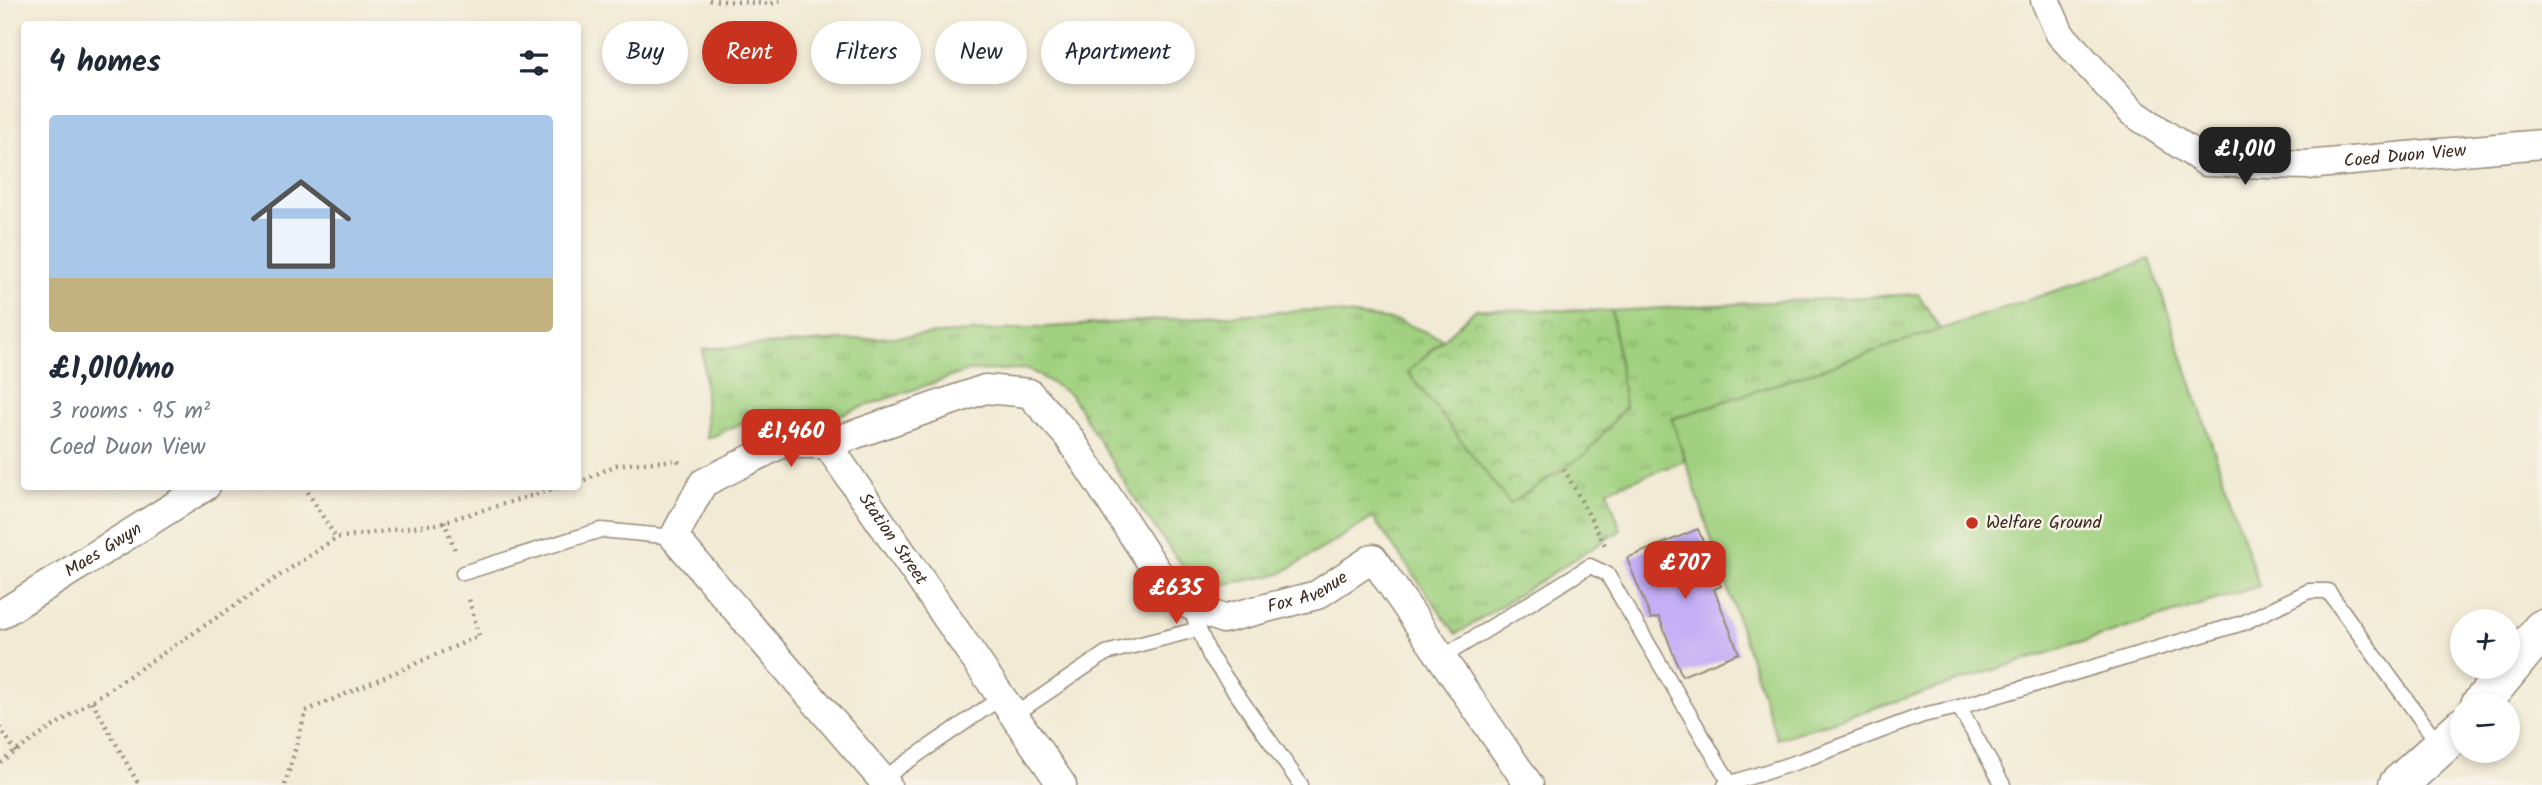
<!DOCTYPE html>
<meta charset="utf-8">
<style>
body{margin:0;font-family:Kalam,sans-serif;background:#f2f2f3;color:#1f2937;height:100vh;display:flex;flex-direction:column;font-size:26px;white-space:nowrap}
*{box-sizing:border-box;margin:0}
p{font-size:23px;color:#747a83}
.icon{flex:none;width:38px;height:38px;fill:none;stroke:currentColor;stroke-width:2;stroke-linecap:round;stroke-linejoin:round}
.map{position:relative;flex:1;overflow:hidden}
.details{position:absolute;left:21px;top:21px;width:560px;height:469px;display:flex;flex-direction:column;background:#fff;border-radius:7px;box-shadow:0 4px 10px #0003}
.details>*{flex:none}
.hud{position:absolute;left:602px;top:21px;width:665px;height:63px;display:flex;gap:14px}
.controls{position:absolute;left:2450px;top:609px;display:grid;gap:14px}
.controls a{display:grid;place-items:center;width:70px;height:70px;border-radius:50%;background:#fff;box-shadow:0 4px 10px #0003;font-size:35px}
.price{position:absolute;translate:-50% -60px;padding:0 16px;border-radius:14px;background:#c8321e;color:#fff;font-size:23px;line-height:46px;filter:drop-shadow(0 2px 4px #0008)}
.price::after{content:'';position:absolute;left:50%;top:42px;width:21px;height:16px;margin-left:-10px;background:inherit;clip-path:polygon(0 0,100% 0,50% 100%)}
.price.current{background:#222;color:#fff}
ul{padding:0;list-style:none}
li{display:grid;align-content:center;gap:14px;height:371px;padding:0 28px}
li span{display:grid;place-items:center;height:217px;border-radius:7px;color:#555}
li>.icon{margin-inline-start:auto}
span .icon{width:126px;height:126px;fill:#fffc;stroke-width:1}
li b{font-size:30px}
h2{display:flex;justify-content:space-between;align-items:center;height:84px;padding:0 28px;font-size:30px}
.chip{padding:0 24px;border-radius:32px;background:#fff;box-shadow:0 4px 10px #0003;font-size:24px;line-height:63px}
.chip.current{background:#c8321e;color:#fff}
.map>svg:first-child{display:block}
.grass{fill:url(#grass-tufts);stroke:#6e7e4f;stroke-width:2}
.park{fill:url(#park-crowns);stroke:#6e7e4f;stroke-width:2}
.pitch{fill:#a1d180;stroke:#6e7e4f;stroke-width:2}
.building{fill:#c4aef6}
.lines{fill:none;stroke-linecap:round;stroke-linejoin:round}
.lane-casing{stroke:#968a79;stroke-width:17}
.street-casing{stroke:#968a79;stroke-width:31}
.secondary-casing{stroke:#968a79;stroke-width:41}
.path{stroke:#968a79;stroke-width:4.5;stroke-dasharray:2 5;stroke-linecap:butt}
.lane{stroke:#fff;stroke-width:14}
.street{stroke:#fff;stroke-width:28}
.secondary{stroke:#fff;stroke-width:38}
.poi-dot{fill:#c8321e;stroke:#f7f3e8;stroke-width:2.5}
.labels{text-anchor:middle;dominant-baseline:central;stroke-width:5;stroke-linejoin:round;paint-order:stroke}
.street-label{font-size:18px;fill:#3b2a1e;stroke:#f7f3e8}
.poi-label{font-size:18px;fill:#3b2a1e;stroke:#f7f3e8;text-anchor:start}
</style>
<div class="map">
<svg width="2542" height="785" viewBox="0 0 2542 785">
<defs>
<pattern id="grass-tufts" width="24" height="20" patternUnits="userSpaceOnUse" patternTransform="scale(1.75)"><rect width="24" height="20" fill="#a1d180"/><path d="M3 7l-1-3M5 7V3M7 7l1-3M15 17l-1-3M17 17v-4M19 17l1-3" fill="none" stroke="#84aa68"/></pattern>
<pattern id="park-crowns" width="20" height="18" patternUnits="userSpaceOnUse" patternTransform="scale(1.75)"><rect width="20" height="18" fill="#a1d180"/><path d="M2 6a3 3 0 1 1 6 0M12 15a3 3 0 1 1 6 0" fill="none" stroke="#84aa68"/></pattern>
</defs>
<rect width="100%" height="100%" fill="#f7f3e8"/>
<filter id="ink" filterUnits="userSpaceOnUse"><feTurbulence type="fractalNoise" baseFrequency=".0143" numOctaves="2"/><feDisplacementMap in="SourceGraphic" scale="14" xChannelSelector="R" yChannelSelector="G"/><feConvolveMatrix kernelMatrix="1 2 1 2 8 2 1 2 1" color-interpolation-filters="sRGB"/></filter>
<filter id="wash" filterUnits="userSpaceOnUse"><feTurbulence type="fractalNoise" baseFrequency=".00686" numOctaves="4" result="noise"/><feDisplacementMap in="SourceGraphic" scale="28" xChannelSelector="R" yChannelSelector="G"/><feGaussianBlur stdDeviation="1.57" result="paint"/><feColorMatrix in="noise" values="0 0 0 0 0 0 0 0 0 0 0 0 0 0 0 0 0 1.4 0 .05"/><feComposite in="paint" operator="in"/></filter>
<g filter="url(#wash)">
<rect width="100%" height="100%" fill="#f1ead4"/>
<!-- grass -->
<path class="grass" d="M 1918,294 L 1940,329 L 1672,419 L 1685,461 L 1607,490 L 1621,530 L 1456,634 L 1373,518 L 1280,574 L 1220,585 L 1193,580 L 1143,512 L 1071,395 L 1028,369 L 968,371 L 836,416 L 771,410 L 707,439 L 703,349 L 1315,310 L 1399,321 L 1443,339 L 1408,372 L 1625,407 L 1612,311 Z"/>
<!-- park -->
<path class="park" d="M 1476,309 L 1612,311 L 1625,407 L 1587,453 L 1510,504 L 1408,372 Z"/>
<!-- pitch -->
<path class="pitch" d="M 2150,259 L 2259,586 L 1777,739 L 1672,419 Z"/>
<g id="blocks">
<!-- building -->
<path class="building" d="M 1698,529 L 1721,586 L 1714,589 L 1739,653 L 1682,676 L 1659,617 L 1651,619 L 1627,558 Z"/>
</g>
</g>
<g filter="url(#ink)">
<use href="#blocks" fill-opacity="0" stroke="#968a79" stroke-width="2"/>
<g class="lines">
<!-- lane casing -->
<g class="lane-casing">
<path id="lane" d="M 463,573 L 601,530 L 674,537
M 1189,606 L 1210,656 L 1301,785
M 1441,658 L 1590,566 L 1607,574 L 1731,785
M 1959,707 L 2243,623 L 2309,591 L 2328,591 L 2440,746
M 1014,715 L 1106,653 L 1199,629
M 882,779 L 1002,697
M 1725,785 L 1803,760 L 1923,715 L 1959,707 L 2003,785"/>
</g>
<!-- street casing -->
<g class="street-casing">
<g id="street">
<path id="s1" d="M 2045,0 L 2060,34 L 2132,112 L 2206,162 L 2306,165 L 2542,144"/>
<path id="s2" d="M 827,444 L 985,389 L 1029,393 L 1068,436 L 1162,579 L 1189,605 L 1223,619 L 1317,595 L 1373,558 L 1529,785"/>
<path id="s3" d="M 0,615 L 206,486"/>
<path id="s4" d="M 887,785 L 674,537 L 703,483 L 781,444 L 827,444 L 1062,785"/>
</g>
</g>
<!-- secondary casing -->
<g class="secondary-casing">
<path id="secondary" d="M 2480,705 L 2542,629
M 2398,785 L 2462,727"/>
</g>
<!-- path -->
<path class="path" d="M 709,0 L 771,4 L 780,0
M 1564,469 L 1605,545
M 578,483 L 616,465 L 678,460 L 679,463
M 304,486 L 336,538 L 436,524 L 564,486
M 444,521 L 455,550
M 92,701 L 139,785
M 0,727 L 16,752
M 0,762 L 336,538
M 285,785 L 306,711 L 479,636 L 468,595"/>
<!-- lane -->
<use href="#lane" class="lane"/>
<!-- street -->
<use href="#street" class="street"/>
<!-- secondary -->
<use href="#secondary" class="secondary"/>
</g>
</g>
<!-- markers -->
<circle class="poi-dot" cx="1972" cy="523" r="7"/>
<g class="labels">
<!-- street labels -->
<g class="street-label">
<text stroke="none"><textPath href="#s1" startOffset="432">Coed Duon View</textPath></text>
<text stroke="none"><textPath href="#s4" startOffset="637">Station Street</textPath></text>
<text stroke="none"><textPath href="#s3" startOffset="122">Maes Gwyn</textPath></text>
<text stroke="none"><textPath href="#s2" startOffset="604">Fox Avenue</textPath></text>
</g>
<!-- poi labels -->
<g class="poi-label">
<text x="1986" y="523">Welfare Ground</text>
</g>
</g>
</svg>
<div class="controls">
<a>+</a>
<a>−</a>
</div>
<b class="price current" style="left:2245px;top:187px">£1,010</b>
<b class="price" style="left:791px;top:469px">£1,460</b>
<b class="price" style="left:1685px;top:601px">£707</b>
<b class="price" style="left:1176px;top:626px">£635</b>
<div class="hud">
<a class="chip">Buy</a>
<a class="chip current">Rent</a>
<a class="chip">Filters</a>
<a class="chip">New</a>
<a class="chip">Apartment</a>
</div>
<section class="details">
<h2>4 homes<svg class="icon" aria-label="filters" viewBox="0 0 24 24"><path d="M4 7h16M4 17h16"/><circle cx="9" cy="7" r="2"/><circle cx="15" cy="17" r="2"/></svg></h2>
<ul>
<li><span style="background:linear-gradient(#a9c7e8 75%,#c2b280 0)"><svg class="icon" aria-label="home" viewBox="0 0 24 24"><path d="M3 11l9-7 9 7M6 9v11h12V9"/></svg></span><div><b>£1,010/mo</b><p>3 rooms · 95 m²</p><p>Coed Duon View</p></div></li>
</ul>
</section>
</div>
